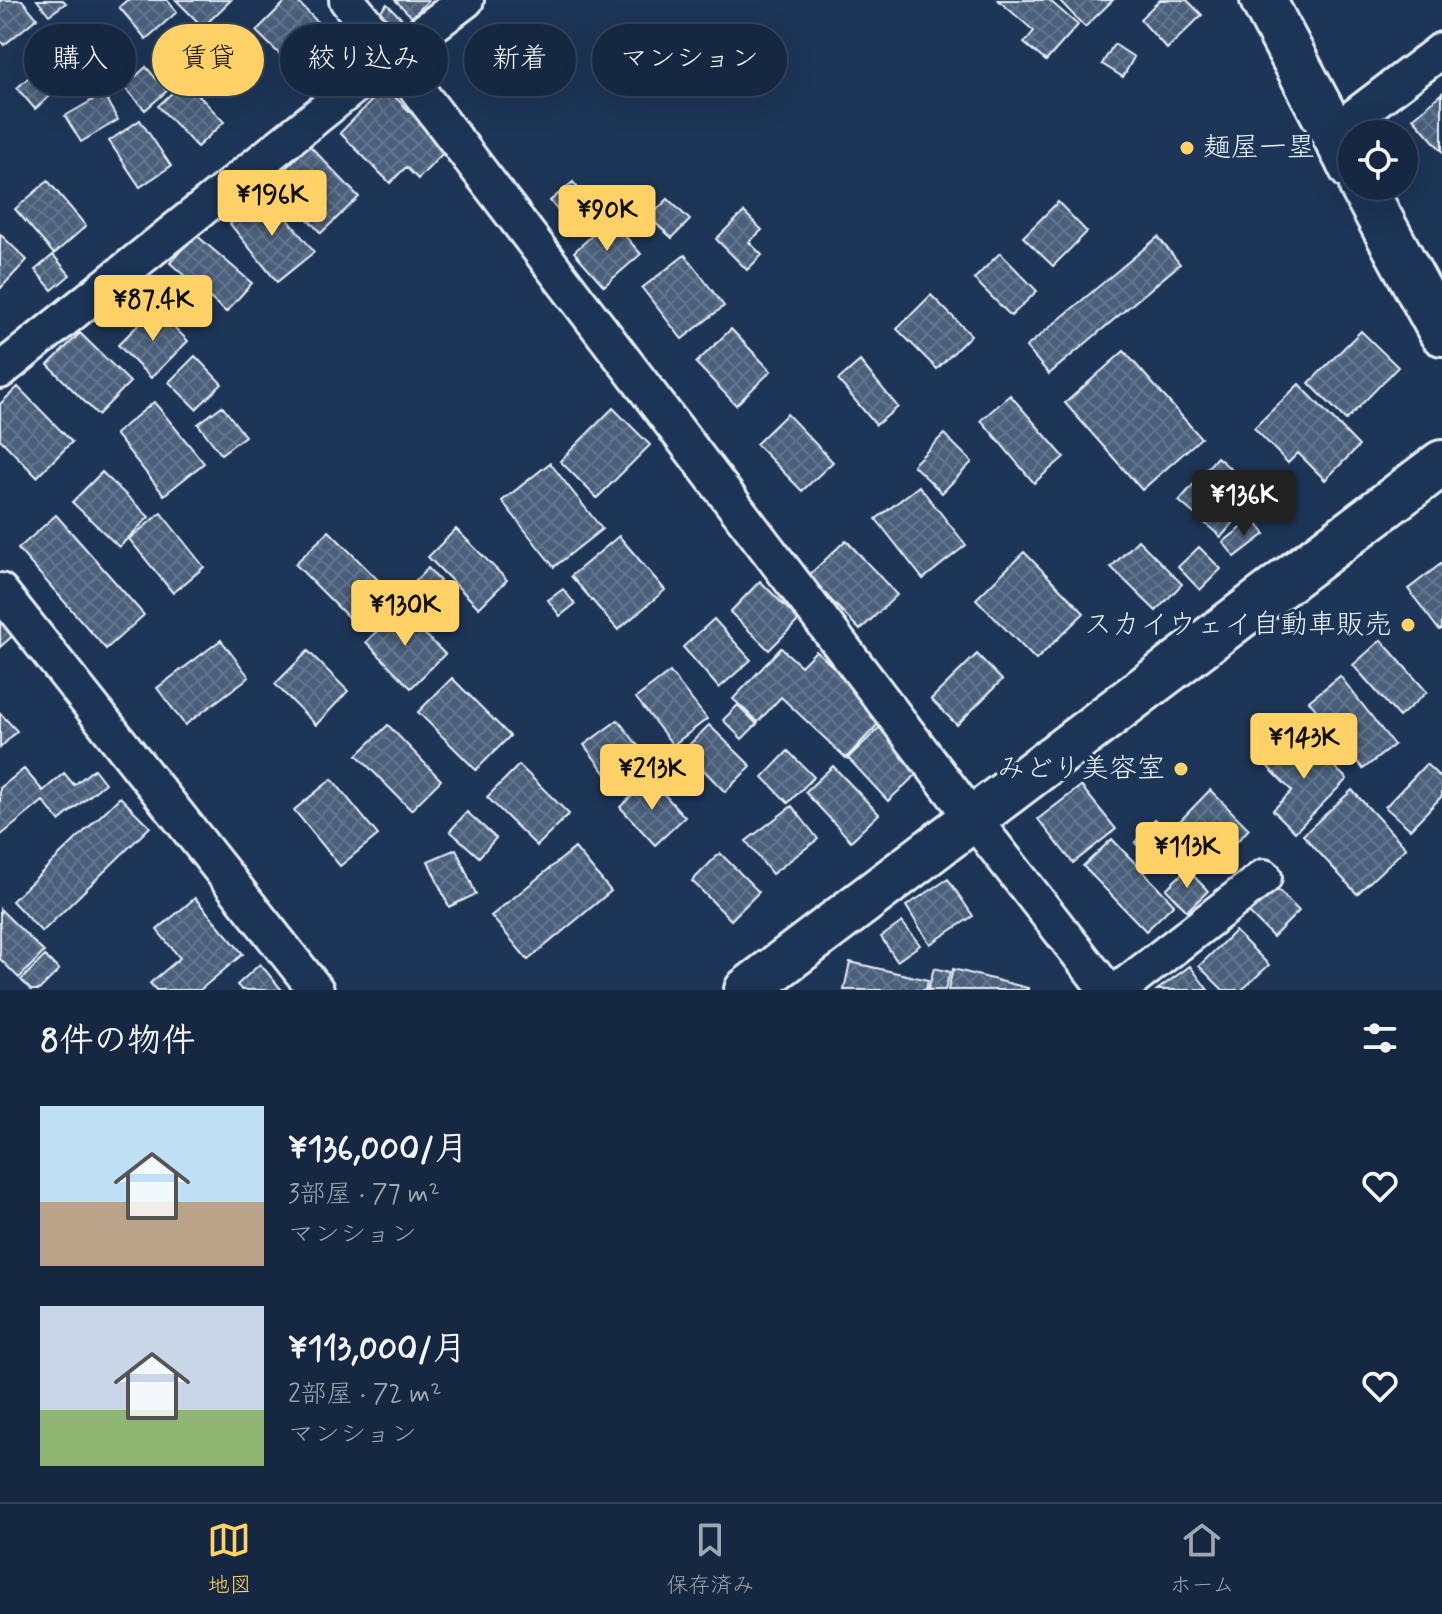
<!DOCTYPE html>
<html lang="ja">
<meta charset="utf-8">
<style>
body{margin:0;font-family:Mynerve,"Klee One",sans-serif;background:#23344c;color:#f1f3f6;height:100vh;display:flex;flex-direction:column;font-size:30px;white-space:nowrap}
*{box-sizing:border-box;margin:0}
p{font-size:26px;color:#9ea6b1}
.icon{flex:none;width:44px;height:44px;fill:none;stroke:currentColor;stroke-width:2;stroke-linecap:round;stroke-linejoin:round}
.map{position:relative;height:990px;overflow:hidden}
.details{display:flex;flex-direction:column;background:#162841;flex:1}
.details>*{flex:none}
.hud{position:absolute;left:24px;top:24px;width:800px;height:72px;display:flex;gap:16px}
.tools{position:absolute;left:1338px;top:120px;display:grid;gap:16px}
.tools a{display:grid;place-items:center;width:80px;height:80px;border-radius:50%;background:#162841;box-shadow:0 8px 32px #0002,0 0 0 2px #35445a;font-size:40px}
.price{position:absolute;translate:-50% -68px;padding:0 18px;border-radius:8px;background:#ffd166;color:#111;font-size:26px;line-height:52px;filter:drop-shadow(0 2px 4px #0008)}
.price::after{content:'';position:absolute;left:50%;top:48px;width:24px;height:18px;margin-left:-12px;background:inherit;clip-path:polygon(0 0,100% 0,50% 100%)}
.price.selected{background:#222;color:#fff}
ul{padding:0;list-style:none}
li{display:flex;align-items:center;gap:24px;height:200px;padding:0 40px}
li span{display:grid;place-items:center;flex:none;width:224px;height:160px;border-radius:0px;color:#555}
li>.icon{margin-inline-start:auto}
span .icon{width:96px;height:96px;fill:#fffc;stroke-width:1}
li b{font-size:34px}
h2{display:flex;justify-content:space-between;align-items:center;height:96px;padding:0 40px;font-size:34px}
.tag{padding:0 28px;border-radius:36px;background:#162841;box-shadow:0 8px 32px #0002,0 0 0 2px #35445a;font-size:28px;line-height:72px}
.tag.selected{background:#ffd166;color:#111}
.dock{display:flex;justify-content:space-around;align-items:center;height:112px;border-top:2px solid #35445a;background:#162841;font-size:22px;color:#9ea6b1}
.dock a{display:grid;justify-items:center;gap:4px}
.dock .selected{color:#ffd166}
.map>svg:first-child{display:block}
.building{fill:url(#building-cross-hatch);stroke:#e8f1f8;stroke-width:2}
.lines{fill:none;stroke-linecap:round;stroke-linejoin:round}
.minor-casing{stroke:#e8f1f8;stroke-width:40}
.tertiary-casing{stroke:#e8f1f8;stroke-width:50}
.minor{stroke:#1d3557;stroke-width:34}
.tertiary{stroke:#1d3557;stroke-width:44}
.poi-dot{fill:#ffd166;stroke:#1d3557;stroke-width:3}
.labels{text-anchor:middle;dominant-baseline:central;stroke-width:6;stroke-linejoin:round;paint-order:stroke}
.poi-label{font-size:28px;fill:#e8f1f8;stroke:#1d3557;text-anchor:end}
</style>
<div class="map">
<svg width="1442" height="990" viewBox="0 0 1442 990">
<defs>
<pattern id="building-cross-hatch" width="8" height="8" patternUnits="userSpaceOnUse" patternTransform="scale(2)"><rect width="8" height="8" fill="#495e7a"/><path d="M0 0l8 8M0 8l8-8" fill="none" stroke="#63768e"/></pattern>
</defs>
<rect width="100%" height="100%" fill="#1d3557"/>
<filter id="ink" filterUnits="userSpaceOnUse"><feTurbulence type="fractalNoise" baseFrequency=".0125" numOctaves="2"/><feDisplacementMap in="SourceGraphic" scale="16" xChannelSelector="R" yChannelSelector="G"/><feConvolveMatrix kernelMatrix="1 2 1 2 8 2 1 2 1" color-interpolation-filters="sRGB"/></filter>
<g filter="url(#ink)">
<!-- building -->
<path class="building" d="M 0,0 L 22,0 L 37,18 L 4,45 L 0,40 Z
M 37,0 L 63,0 L 66,3 L 49,15 Z
M 127,0 L 167,0 L 177,12 L 146,39 L 119,7 Z
M 176,0 L 231,0 L 203,27 Z
M 287,0 L 296,0 L 348,53 L 313,87 L 256,31 Z
M 395,0 L 429,0 L 412,17 Z
M 998,0 L 1049,0 L 1078,25 L 1046,61 L 1024,43 L 1034,31 Z
M 1059,0 L 1113,0 L 1085,27 Z
M 1160,0 L 1187,0 L 1202,15 L 1167,49 L 1140,19 Z
M 387,4 L 405,22 L 390,37 L 372,20 Z
M 1114,44 L 1134,57 L 1123,77 L 1102,64 Z
M 71,48 L 83,66 L 61,79 L 50,61 Z
M 146,67 L 167,91 L 145,110 L 124,87 Z
M 38,69 L 57,90 L 35,109 L 17,88 Z
M 185,81 L 224,122 L 197,147 L 158,106 Z
M 385,87 L 447,149 L 418,179 L 406,167 L 390,183 L 340,133 Z
M 1442,93 L 1442,151 L 1413,118 Z
M 103,94 L 118,120 L 81,142 L 65,116 Z
M 140,120 L 171,166 L 140,187 L 109,141 Z
M 309,145 L 359,197 L 321,233 L 272,182 Z
M 48,181 L 86,226 L 54,254 L 15,209 Z
M 573,182 L 599,214 L 576,233 L 550,201 Z
M 268,194 L 314,252 L 277,282 L 230,224 Z
M 668,199 L 690,220 L 672,238 L 649,217 Z
M 1058,202 L 1087,232 L 1053,266 L 1023,237 Z
M 744,212 L 762,230 L 749,242 L 762,255 L 747,270 L 716,239 Z
M 610,219 L 641,254 L 604,286 L 574,252 Z
M 0,234 L 27,260 L 0,289 Z
M 195,234 L 252,283 L 226,312 L 170,263 Z
M 1158,237 L 1180,264 L 1049,374 L 1026,347 Z
M 1000,253 L 1037,291 L 1011,316 L 974,279 Z
M 53,255 L 70,275 L 52,290 L 35,270 Z
M 685,255 L 724,306 L 682,339 L 642,288 Z
M 931,295 L 971,335 L 937,369 L 897,329 Z
M 155,308 L 188,341 L 151,378 L 118,345 Z
M 731,329 L 771,371 L 736,405 L 696,363 Z
M 1361,331 L 1398,367 L 1346,420 L 1309,383 Z
M 80,333 L 130,382 L 98,415 L 48,365 Z
M 1124,351 L 1201,438 L 1142,490 L 1065,403 Z
M 195,356 L 222,384 L 196,409 L 169,382 Z
M 860,361 L 898,407 L 876,425 L 838,380 Z
M 1299,384 L 1359,446 L 1325,480 L 1298,453 L 1288,463 L 1254,428 Z
M 18,387 L 72,442 L 37,477 L 0,439 L 0,404 Z
M 1010,395 L 1064,457 L 1034,483 L 981,420 Z
M 154,402 L 204,463 L 164,495 L 115,434 Z
M 222,406 L 245,436 L 221,454 L 198,424 Z
M 613,408 L 650,445 L 597,498 L 560,461 Z
M 787,414 L 833,462 L 802,491 L 756,444 Z
M 944,434 L 972,462 L 942,493 L 913,465 Z
M 1217,457 L 1259,493 L 1221,537 L 1179,501 Z
M 550,463 L 602,529 L 554,567 L 502,501 Z
M 102,472 L 149,517 L 119,547 L 72,502 Z
M 919,486 L 966,545 L 923,579 L 876,519 Z
M 161,513 L 204,567 L 173,593 L 129,539 Z
M 56,515 L 144,615 L 106,649 L 18,549 Z
M 1253,519 L 1265,534 L 1235,557 L 1223,542 Z
M 456,529 L 507,580 L 479,608 L 428,557 Z
M 329,531 L 382,584 L 348,617 L 295,564 Z
M 619,536 L 665,590 L 618,630 L 571,576 Z
M 846,540 L 897,595 L 860,630 L 808,576 Z
M 1138,540 L 1182,584 L 1156,611 L 1111,567 Z
M 1199,547 L 1221,569 L 1200,590 L 1178,567 Z
M 1024,552 L 1084,613 L 1036,660 L 976,599 Z
M 1442,563 L 1442,629 L 1439,630 L 1408,589 Z
M 428,568 L 440,581 L 426,595 L 414,582 Z
M 760,581 L 799,620 L 769,650 L 730,612 Z
M 563,589 L 575,604 L 560,616 L 548,600 Z
M 399,609 L 445,654 L 411,688 L 366,642 Z
M 0,612 L 17,632 L 0,647 Z
M 714,619 L 751,660 L 719,688 L 683,647 Z
M 221,640 L 249,677 L 185,725 L 157,688 Z
M 1381,640 L 1427,692 L 1399,717 L 1353,665 Z
M 781,648 L 801,666 L 816,651 L 886,716 L 846,758 L 781,697 L 758,722 L 733,699 Z
M 308,651 L 348,691 L 316,725 L 275,684 Z
M 977,654 L 1002,680 L 957,725 L 931,699 Z
M 670,672 L 707,719 L 673,745 L 636,698 Z
M 1340,676 L 1394,745 L 1363,769 L 1309,701 Z
M 452,678 L 510,736 L 476,770 L 418,712 Z
M 738,705 L 757,724 L 742,739 L 723,720 Z
M 0,713 L 17,731 L 0,748 Z
M 618,720 L 654,766 L 620,792 L 584,745 Z
M 388,725 L 441,780 L 411,810 L 357,755 Z
M 709,725 L 751,766 L 725,792 L 684,750 Z
M 880,727 L 921,770 L 888,801 L 848,758 Z
M 1299,733 L 1347,779 L 1295,832 L 1273,810 L 1292,791 L 1267,766 Z
M 788,751 L 814,777 L 788,803 L 763,777 Z
M 1426,764 L 1442,779 L 1442,796 L 1410,829 L 1385,807 Z
M 519,765 L 569,814 L 537,846 L 487,797 Z
M 833,766 L 879,814 L 851,841 L 805,792 Z
M 24,769 L 43,791 L 64,773 L 74,785 L 94,769 L 105,783 L 59,821 L 43,801 L 0,836 L 0,788 Z
M 332,779 L 378,835 L 340,866 L 294,810 Z
M 650,779 L 685,817 L 655,845 L 620,807 Z
M 1081,786 L 1116,829 L 1073,863 L 1038,819 Z
M 1210,790 L 1249,829 L 1216,863 L 1177,824 Z
M 1352,790 L 1406,848 L 1357,894 L 1303,835 Z
M 120,797 L 150,827 L 42,932 L 12,901 Z
M 792,806 L 818,839 L 772,874 L 746,841 Z
M 467,812 L 496,838 L 479,857 L 450,831 Z
M 1155,819 L 1165,828 L 1145,852 L 1135,843 Z
M 1112,839 L 1174,904 L 1146,931 L 1083,866 Z
M 575,848 L 611,891 L 528,960 L 491,916 Z
M 456,849 L 476,894 L 449,907 L 428,861 Z
M 720,853 L 759,892 L 731,920 L 692,881 Z
M 1187,869 L 1208,891 L 1187,911 L 1166,889 Z
M 948,879 L 973,916 L 930,944 L 906,906 Z
M 1269,881 L 1299,911 L 1273,937 L 1243,907 Z
M 195,898 L 243,954 L 200,990 L 156,990 L 150,983 L 180,958 L 157,930 Z
M 0,909 L 44,952 L 19,978 L 0,959 Z
M 902,922 L 920,945 L 897,961 L 881,937 Z
M 1235,931 L 1269,965 L 1242,990 L 1223,990 L 1199,966 Z
M 45,956 L 59,970 L 39,990 L 31,990 L 21,980 Z
M 850,962 L 928,980 L 926,990 L 844,990 Z
M 260,964 L 282,990 L 242,990 L 237,985 Z
M 1190,966 L 1208,990 L 1157,990 Z
M 934,968 L 950,972 L 945,990 L 928,990 Z
M 953,969 L 1028,988 L 1028,990 L 948,990 Z"/>
<g class="lines">
<!-- minor casing -->
<g class="minor-casing">
<path id="minor" d="M 347,0 L 392,56 L 973,819 L 1107,990
M 1333,133 L 1442,50
M 0,371 L 392,56 L 466,0
M 0,591 L 316,990
M 1119,990 L 1264,877"/>
</g>
<!-- tertiary casing -->
<g class="tertiary-casing">
<path id="tertiary" d="M 1263,0 L 1352,168
M 1362,186 L 1442,333
M 747,990 L 1442,463"/>
</g>
<!-- minor -->
<use href="#minor" class="minor"/>
<!-- tertiary -->
<use href="#tertiary" class="tertiary"/>
</g>
</g>
<!-- markers -->
<g class="poi-dot">
<circle cx="1187" cy="148" r="8"/>
<circle cx="1408" cy="625" r="8"/>
<circle cx="1181" cy="769" r="8"/>
</g>
<g class="labels">
<!-- poi labels -->
<g class="poi-label">
<text x="1203" y="148" text-anchor="start">麺屋一塁</text>
<text x="1392" y="625">スカイウェイ自動車販売</text>
<text x="1165" y="769">みどり美容室</text>
</g>
</g>
</svg>
<div class="tools">
<a><svg class="icon" aria-label="locate" viewBox="0 0 24 24"><circle cx="12" cy="12" r="6"/><path d="M12 2v4M12 18v4M2 12h4M18 12h4"/></svg></a>
</div>
<b class="price" style="left:272px;top:238px">¥196K</b>
<b class="price" style="left:607px;top:253px">¥90K</b>
<b class="price" style="left:153px;top:343px">¥87.4K</b>
<b class="price selected" style="left:1244px;top:538px">¥136K</b>
<b class="price" style="left:405px;top:648px">¥130K</b>
<b class="price" style="left:1304px;top:781px">¥143K</b>
<b class="price" style="left:652px;top:812px">¥213K</b>
<b class="price" style="left:1187px;top:890px">¥113K</b>
<div class="hud">
<a class="tag">購入</a>
<a class="tag selected">賃貸</a>
<a class="tag">絞り込み</a>
<a class="tag">新着</a>
<a class="tag">マンション</a>
</div>
</div>
<section class="details">
<h2>8件の物件<svg class="icon" aria-label="filters" viewBox="0 0 24 24"><path d="M4 7h16M4 17h16"/><circle cx="9" cy="7" r="2"/><circle cx="15" cy="17" r="2"/></svg></h2>
<ul>
<li><span style="background:linear-gradient(#bfe0f5 60%,#b9a48a 0)"><svg class="icon" aria-label="home" viewBox="0 0 24 24"><path d="M3 11l9-7 9 7M6 9v11h12V9"/></svg></span><div><b>¥136,000/月</b><p>3部屋 · 77 m²</p><p>マンション</p></div><svg class="icon" aria-label="heart" viewBox="0 0 24 24"><path d="M12 20l-8-8c-3-5 5-10 8-4 3-6 11-1 8 4z"/></svg></li>
<li><span style="background:linear-gradient(#c9d6e8 65%,#8fb573 0)"><svg class="icon" aria-label="home" viewBox="0 0 24 24"><path d="M3 11l9-7 9 7M6 9v11h12V9"/></svg></span><div><b>¥113,000/月</b><p>2部屋 · 72 m²</p><p>マンション</p></div><svg class="icon" aria-label="heart" viewBox="0 0 24 24"><path d="M12 20l-8-8c-3-5 5-10 8-4 3-6 11-1 8 4z"/></svg></li>
</ul>
</section>
<nav class="dock">
<a class="selected"><svg class="icon" aria-label="map" viewBox="0 0 24 24"><path d="M3 6l6-2 6 2 6-2v14l-6 2-6-2-6 2zM9 4v14M15 6v14"/></svg>地図</a>
<a><svg class="icon" aria-label="saved" viewBox="0 0 24 24"><path d="M7 4h10v16l-5-4-5 4z"/></svg>保存済み</a>
<a><svg class="icon" aria-label="home" viewBox="0 0 24 24"><path d="M3 11l9-7 9 7M6 9v11h12V9"/></svg>ホーム</a>
</nav>
